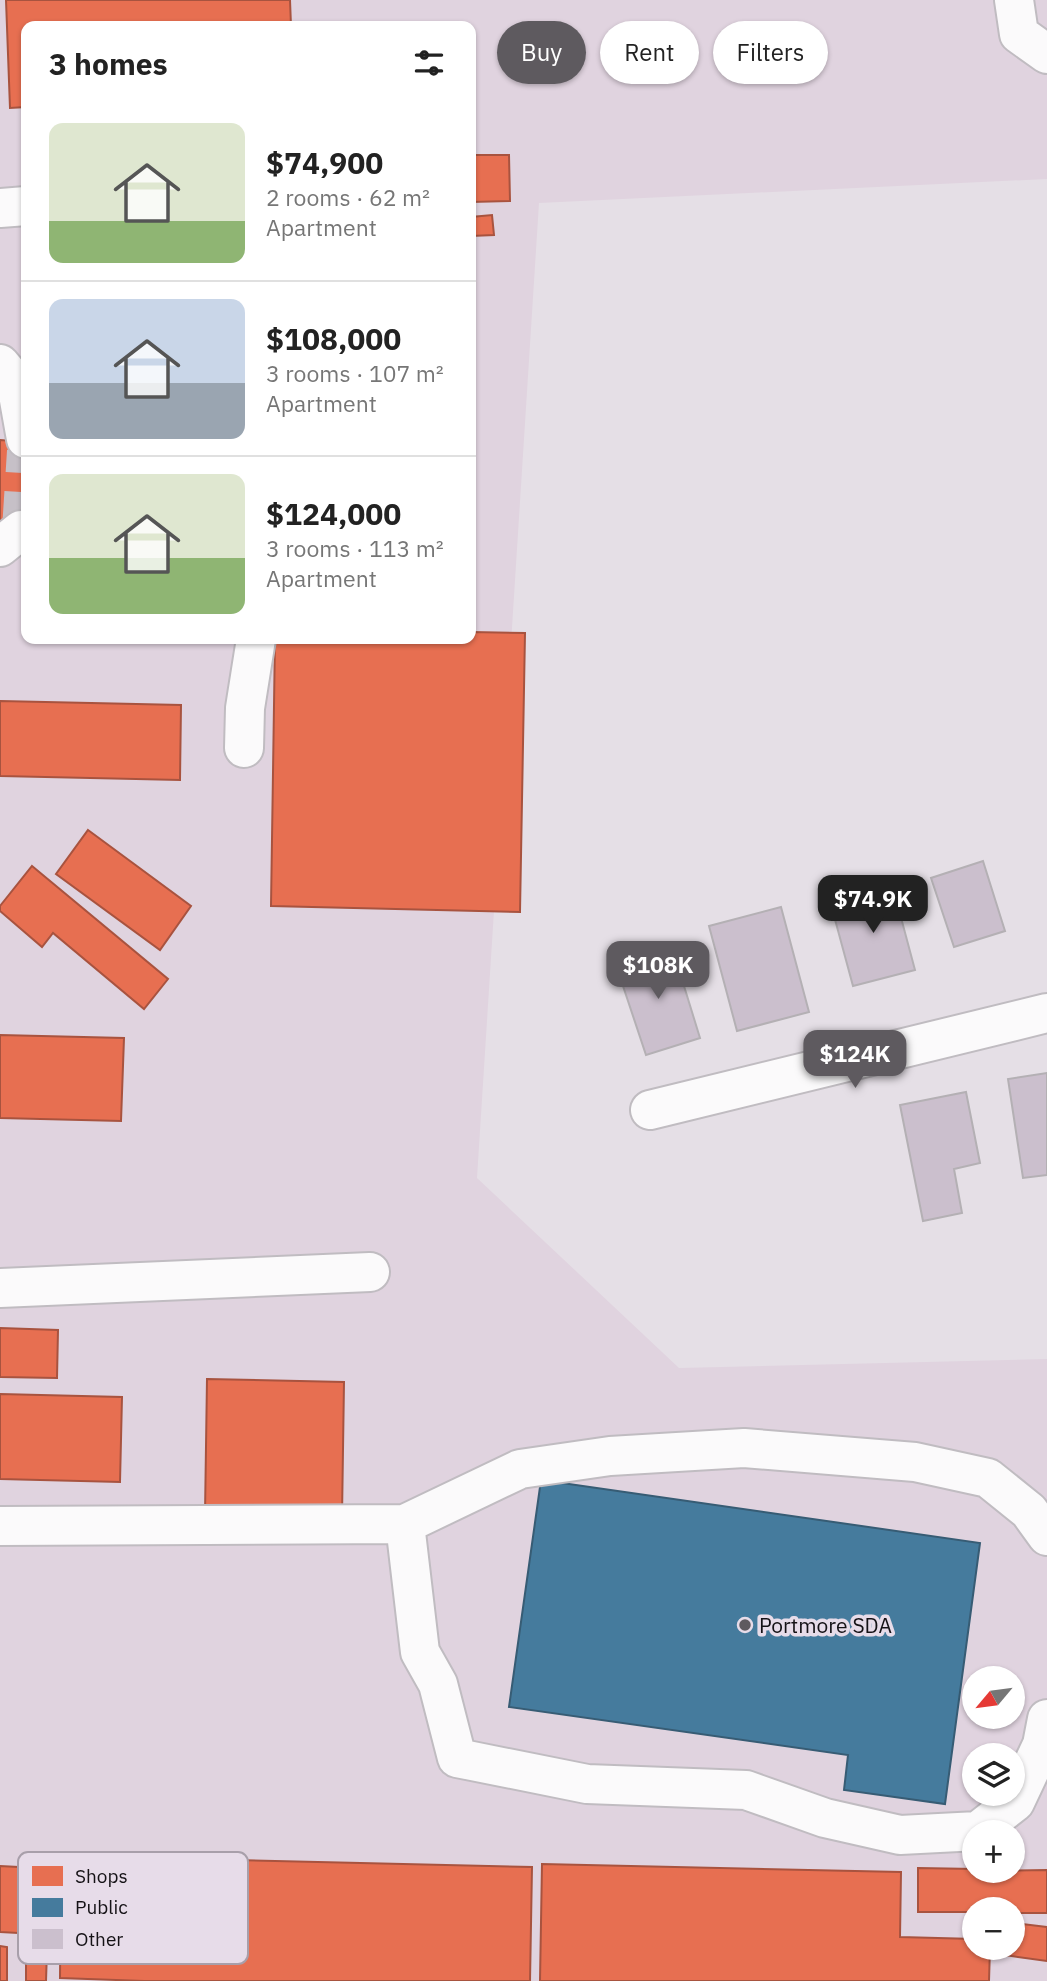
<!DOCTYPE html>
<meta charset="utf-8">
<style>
body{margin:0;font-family:"IBM Plex Sans",sans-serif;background:#f2f2f2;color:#222;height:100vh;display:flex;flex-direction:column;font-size:26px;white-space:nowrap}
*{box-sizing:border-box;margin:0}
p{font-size:23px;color:#767676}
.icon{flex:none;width:38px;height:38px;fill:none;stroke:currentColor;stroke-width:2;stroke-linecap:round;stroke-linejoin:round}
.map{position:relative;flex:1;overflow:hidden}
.panel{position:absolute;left:21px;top:21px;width:455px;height:623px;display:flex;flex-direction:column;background:#fff;border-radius:14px;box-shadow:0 2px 5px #0004}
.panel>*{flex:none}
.hud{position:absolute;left:497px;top:21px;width:444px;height:63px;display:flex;gap:14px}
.needle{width:46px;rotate:241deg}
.buttons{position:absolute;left:962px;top:1666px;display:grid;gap:14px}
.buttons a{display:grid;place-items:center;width:63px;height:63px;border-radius:50%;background:#fff;box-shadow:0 2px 5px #0004;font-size:35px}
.price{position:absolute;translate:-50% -60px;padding:0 16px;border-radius:14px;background:#5e5a5f;color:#fff;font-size:23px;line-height:46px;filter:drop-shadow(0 2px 4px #0008)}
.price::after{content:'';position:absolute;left:50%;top:42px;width:21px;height:16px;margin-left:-10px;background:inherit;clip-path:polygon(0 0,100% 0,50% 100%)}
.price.current{background:#222;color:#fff}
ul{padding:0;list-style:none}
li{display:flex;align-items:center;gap:21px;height:175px;padding:0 28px}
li+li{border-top:2px solid #e0e0e0}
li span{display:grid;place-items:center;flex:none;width:196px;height:140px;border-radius:14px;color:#555}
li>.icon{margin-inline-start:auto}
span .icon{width:84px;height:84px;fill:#fffc;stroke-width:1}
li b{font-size:30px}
h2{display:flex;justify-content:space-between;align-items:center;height:84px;padding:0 28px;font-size:30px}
.chip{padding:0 24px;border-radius:32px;background:#fff;box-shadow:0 2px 5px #0004;font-size:24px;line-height:63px}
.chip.current{background:#5e5a5f;color:#fff}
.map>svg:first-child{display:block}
.commercial{fill:#e0d3df;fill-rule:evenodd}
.shops{fill:#e76f51;stroke:#a8533f;stroke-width:2}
.public{fill:#457b9d;stroke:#375c74;stroke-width:2}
.building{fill:#cbbfcd;stroke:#b4b0b4;stroke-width:2}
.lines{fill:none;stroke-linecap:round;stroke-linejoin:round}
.minor-tunnel{stroke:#c6c0c7;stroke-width:38;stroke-dasharray:38 19;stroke-linecap:butt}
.minor-casing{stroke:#c0bcc1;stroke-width:42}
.minor{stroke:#fbfafb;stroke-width:38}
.poi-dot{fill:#5e5a5f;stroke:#e7dce9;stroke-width:2.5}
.labels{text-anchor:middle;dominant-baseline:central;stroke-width:7;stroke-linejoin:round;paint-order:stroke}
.poi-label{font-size:21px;fill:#151216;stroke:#e7dce9;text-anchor:start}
.key{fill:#e7dce9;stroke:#a89faa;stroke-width:2}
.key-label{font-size:19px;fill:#151216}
</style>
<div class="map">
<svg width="1047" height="1981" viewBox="0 0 1047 1981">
<rect width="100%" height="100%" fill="#e5dfe6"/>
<!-- commercial -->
<path class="commercial" d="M 0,0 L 1047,0 L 1047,179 L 539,203 L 477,1178 L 679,1368 L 1047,1359 L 1047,1981 L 0,1981 ZM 26,26 L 471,26 L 471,639 L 26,639 ZM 975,1678 L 1013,1678 L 1013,1717 L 975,1717 ZM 975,1755 L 1013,1755 L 1013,1794 L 975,1794 ZM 975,1832 L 1013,1832 L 1013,1871 L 975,1871 ZM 975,1909 L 1013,1909 L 1013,1948 L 975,1948 Z"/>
<!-- shops -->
<path class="shops" d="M 6,0 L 290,0 L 291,26 L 26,26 L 26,107 L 10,108 Z
M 471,155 L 509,155 L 510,201 L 471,202 Z
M 492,215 L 494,235 L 471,236 L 471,217 Z
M 0,440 L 26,442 L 26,531 L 0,529 Z
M 471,632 L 525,633 L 520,912 L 271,906 L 275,639 L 471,639 Z
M 0,701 L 181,705 L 180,780 L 0,776 Z
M 88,830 L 191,906 L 160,950 L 56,874 Z
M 32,866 L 168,979 L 144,1009 L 53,933 L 42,947 L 0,911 L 0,906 Z
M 0,1035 L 124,1038 L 121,1121 L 0,1118 Z
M 0,1328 L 58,1330 L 57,1378 L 0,1377 Z
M 207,1379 L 344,1382 L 342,1517 L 205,1514 Z
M 0,1394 L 122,1397 L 120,1482 L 0,1479 Z
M 61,1856 L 532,1867 L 530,1981 L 144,1981 L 60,1978 Z
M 542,1864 L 901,1872 L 900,1937 L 975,1939 L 975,1948 L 990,1948 L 989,1981 L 540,1981 Z
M 0,1866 L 37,1868 L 36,1934 L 0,1932 Z
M 918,1868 L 975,1869 L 975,1871 L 1047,1870 L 1047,1913 L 1013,1913 L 1013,1909 L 975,1909 L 975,1912 L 918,1912 Z
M 1013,1923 L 1047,1927 L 1047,1961 L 1004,1955 L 1004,1948 L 1013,1948 Z
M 0,1946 L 7,1947 L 7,1981 L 0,1981 Z
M 26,1950 L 47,1950 L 46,1981 L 26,1981 Z"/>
<!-- public -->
<path class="public" d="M 541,1480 L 980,1543 L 945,1804 L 844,1790 L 848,1755 L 509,1707 Z"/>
<!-- building -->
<path class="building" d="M 983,861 L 1005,931 L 954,947 L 931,878 Z
M 892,884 L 915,970 L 853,986 L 830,901 Z
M 781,907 L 809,1012 L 737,1031 L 709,926 Z
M 672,947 L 700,1038 L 646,1055 L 616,965 Z
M 1047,1073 L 1047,1175 L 1023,1178 L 1008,1079 Z
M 966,1092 L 980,1163 L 954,1169 L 962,1213 L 923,1221 L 900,1105 Z"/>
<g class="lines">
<!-- minor-tunnel -->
<path class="minor-tunnel" d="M 21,530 L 26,451"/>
<!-- minor casing -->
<g class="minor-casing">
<path id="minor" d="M 1014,0 L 1019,34 L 1047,54
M 0,208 L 26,206
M 0,364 L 16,383 L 26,439
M 0,547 L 21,530
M 244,748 L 245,708 L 256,639
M 650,1110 L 1047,1013
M 0,1288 L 370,1272
M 405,1524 L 420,1652 L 438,1684 L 457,1758 L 587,1784 L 746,1790 L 825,1818 L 900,1835 L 978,1831 L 1015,1802 L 1042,1745 L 1047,1719
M 0,1526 L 405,1524 L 520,1469 L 610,1456 L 744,1448 L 915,1462 L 988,1478 L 1029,1511 L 1047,1536"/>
</g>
<!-- minor -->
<use href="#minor" class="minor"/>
</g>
<!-- markers -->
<circle class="poi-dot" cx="745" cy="1625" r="7"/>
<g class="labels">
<!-- poi labels -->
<g class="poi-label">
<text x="759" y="1625">Portmore SDA</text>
</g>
</g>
<!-- legend -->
<rect x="18" y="1852" width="230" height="112" rx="10" class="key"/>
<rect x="32" y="1866" width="31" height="20" fill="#e76f51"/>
<rect x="32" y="1898" width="31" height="19" fill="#457b9d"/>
<rect x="32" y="1929" width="31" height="20" fill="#cbbfcd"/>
<g class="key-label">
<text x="75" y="1883">Shops</text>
<text x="75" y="1914">Public</text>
<text x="75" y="1946">Other</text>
</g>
</svg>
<div class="buttons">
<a><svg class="needle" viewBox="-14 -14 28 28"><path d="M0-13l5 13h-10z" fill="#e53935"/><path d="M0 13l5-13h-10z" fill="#767676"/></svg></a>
<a><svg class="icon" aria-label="layers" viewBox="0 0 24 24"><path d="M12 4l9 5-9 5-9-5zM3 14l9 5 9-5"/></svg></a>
<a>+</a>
<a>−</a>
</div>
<b class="price current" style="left:873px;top:935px">$74.9K</b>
<b class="price" style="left:658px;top:1001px">$108K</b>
<b class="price" style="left:855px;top:1090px">$124K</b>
<div class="hud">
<a class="chip current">Buy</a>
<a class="chip">Rent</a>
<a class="chip">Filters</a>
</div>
<section class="panel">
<h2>3 homes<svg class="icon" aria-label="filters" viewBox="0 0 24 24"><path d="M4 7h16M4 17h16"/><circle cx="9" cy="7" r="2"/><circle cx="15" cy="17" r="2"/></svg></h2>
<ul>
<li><span style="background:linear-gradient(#dfe7d0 70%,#8fb573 0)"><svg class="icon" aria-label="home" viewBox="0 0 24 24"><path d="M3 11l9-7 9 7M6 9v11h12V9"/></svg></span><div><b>$74,900</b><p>2 rooms · 62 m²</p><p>Apartment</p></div></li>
<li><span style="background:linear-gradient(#c9d6e8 60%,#9aa5b1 0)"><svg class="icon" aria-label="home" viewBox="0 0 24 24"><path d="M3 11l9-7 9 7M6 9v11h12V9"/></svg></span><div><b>$108,000</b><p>3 rooms · 107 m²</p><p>Apartment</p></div></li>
<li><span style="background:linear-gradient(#dfe7d0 60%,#8fb573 0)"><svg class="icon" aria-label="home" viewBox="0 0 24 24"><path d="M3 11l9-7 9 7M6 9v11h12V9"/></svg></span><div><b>$124,000</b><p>3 rooms · 113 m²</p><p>Apartment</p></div></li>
</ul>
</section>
</div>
